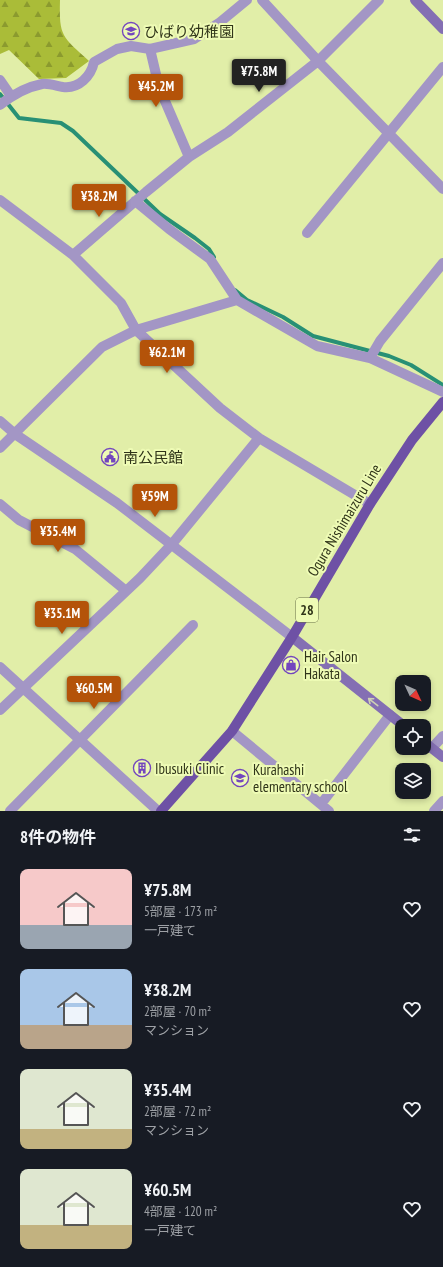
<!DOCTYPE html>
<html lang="ja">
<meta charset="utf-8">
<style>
body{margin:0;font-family:"PT Sans Narrow","Noto Sans JP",sans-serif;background:#20242c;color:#f1f3f6;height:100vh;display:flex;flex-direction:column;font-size:15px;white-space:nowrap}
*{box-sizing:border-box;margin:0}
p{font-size:13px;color:#9ea1a6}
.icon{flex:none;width:22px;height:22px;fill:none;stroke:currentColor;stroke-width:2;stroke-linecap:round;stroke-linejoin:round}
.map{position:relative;height:811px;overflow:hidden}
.details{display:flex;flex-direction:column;background:#171b24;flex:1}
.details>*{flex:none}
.needle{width:26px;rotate:134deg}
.tools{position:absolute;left:395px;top:675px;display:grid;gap:8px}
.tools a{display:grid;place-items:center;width:36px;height:36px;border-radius:8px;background:#171b24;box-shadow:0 2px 6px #0003;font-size:20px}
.price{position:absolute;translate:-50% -34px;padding:0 9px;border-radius:4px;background:#b45309;color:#fff;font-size:13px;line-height:26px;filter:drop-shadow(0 1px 2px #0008)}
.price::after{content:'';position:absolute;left:50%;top:24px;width:12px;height:9px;margin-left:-6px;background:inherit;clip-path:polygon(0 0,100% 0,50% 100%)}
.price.selected{background:#222;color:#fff}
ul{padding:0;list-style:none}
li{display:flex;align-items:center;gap:12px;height:100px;padding:0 20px}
li span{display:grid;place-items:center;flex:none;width:112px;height:80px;border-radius:8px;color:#555}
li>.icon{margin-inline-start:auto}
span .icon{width:48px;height:48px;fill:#fffc;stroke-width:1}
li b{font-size:17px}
h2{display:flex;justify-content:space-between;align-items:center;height:48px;padding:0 20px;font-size:17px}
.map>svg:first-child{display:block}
.forest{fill:url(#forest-firs)}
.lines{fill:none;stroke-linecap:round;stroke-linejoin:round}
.stream{stroke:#289075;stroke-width:4}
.street{stroke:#a396c5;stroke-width:10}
.secondary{stroke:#846fb3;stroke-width:10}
.primary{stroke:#6e51a5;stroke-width:10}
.oneway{stroke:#ced1b4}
.labels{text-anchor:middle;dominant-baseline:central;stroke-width:4;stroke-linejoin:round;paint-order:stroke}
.shield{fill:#eefbb5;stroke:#697048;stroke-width:1}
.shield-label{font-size:14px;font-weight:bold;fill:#303519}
.poi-label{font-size:15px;fill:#303519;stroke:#eefbb5;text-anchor:start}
.street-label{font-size:15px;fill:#303519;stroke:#eefbb5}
</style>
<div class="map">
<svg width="443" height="811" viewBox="0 0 443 811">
<defs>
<pattern id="forest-firs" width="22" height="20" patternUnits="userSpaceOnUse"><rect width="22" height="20" fill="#aabc38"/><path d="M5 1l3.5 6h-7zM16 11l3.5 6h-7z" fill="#8b9a2e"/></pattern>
</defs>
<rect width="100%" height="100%" fill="#e1eea8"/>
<!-- forest -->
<path class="forest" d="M 0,0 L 60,0 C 59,37 62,36 89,61 L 66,78 L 39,79 L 9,50 L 0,54 Z"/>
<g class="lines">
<!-- stream -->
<path class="stream" d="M 0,94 L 19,118 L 61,123 L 73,131 L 160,214 L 195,238 L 209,249 L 214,257
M 235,290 L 247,300 L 283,317 L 313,336 L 389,356 L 411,365 L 443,385"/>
<!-- street -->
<path class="street" d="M 262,0 L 318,61 L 443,189
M 150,49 L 159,87 L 189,157
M 0,80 L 11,96
M 0,105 C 11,96 27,87 42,84 C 48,83 57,86 63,87 C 79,89 91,76 94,62 L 117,49 L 131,46 L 150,49 L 194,39 L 219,23 L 247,0
M 0,200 L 73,255 L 121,303 L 136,330 L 220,408 L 259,438 L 370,504
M 135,201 L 169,229 L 210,259 L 237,300 L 317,346 L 370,358 L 443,392
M 307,233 L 443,67
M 73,255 L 146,192 L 189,157 L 228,132 L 318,61 L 379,0
M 370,358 L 380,341 L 443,263
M 0,421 L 15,434 L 117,503 L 292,637
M 0,448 L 102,347 L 136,330 L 237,300
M 0,504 L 19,520 L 75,549 L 125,590
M 0,667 L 158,811
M 0,710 L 140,578 L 172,544 L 259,438
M 232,731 L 329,811
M 432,748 L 443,736
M 321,804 L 390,715
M 10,811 L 193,625
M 434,811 L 443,801"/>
<!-- secondary -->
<path class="secondary" d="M 415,0 L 443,29
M 292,637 L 404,726
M 424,742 L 443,757"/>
<!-- primary -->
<path class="primary" d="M 161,811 L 232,731 L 292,637 L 370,504 L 412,440 L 443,402"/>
</g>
<!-- one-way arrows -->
<defs><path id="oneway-shaft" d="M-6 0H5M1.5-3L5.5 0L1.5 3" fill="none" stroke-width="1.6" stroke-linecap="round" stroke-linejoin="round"/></defs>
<use class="oneway" href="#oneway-shaft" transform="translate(373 702) rotate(-142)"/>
<!-- icons -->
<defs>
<g id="school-ring" transform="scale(0.9)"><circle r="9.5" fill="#eefbb5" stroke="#7346be" stroke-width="1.5"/><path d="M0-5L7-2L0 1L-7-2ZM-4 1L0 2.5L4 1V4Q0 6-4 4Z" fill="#7346be"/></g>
<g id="civic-ring" transform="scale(0.9)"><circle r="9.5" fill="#eefbb5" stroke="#7346be" stroke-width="1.5"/><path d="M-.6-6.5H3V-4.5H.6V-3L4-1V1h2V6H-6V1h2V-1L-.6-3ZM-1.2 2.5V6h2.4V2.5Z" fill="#7346be"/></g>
<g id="shop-ring" transform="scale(0.9)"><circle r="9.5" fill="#eefbb5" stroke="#7346be" stroke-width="1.5"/><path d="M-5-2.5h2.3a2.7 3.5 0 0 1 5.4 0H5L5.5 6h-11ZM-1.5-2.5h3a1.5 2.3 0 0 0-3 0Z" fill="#7346be"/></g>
<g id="building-ring" transform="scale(0.9)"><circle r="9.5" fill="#eefbb5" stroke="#7346be" stroke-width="1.5"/><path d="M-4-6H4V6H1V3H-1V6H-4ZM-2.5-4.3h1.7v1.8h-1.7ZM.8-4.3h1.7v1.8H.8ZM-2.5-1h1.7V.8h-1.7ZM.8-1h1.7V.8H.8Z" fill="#7346be"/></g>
</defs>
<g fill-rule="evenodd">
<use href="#school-ring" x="131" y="31"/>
<use href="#civic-ring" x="110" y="457"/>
<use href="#shop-ring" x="291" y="665"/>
<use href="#building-ring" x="142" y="768"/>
<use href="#school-ring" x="240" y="778"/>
</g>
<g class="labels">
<!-- shield labels -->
<rect class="shield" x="296" y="598" width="22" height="24" rx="3"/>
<g class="shield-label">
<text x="307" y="610">28</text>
</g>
<!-- poi labels -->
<g class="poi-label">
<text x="144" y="31">ひばり幼稚園</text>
<text x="123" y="457">南公民館</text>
<text x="304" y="656">Hair Salon<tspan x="304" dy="17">Hakata</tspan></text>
<text x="155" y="768">Ibusuki Clinic</text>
<text x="253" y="769">Kurahashi<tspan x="253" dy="17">elementary school</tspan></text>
</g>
<!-- street labels -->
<g class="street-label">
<text transform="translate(344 520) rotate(-59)">Ogura Nishimaizuru Line</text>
</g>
</g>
</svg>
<div class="tools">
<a><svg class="needle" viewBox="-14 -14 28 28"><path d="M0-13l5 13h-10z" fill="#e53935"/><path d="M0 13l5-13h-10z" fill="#9ea1a6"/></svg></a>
<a><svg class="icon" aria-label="locate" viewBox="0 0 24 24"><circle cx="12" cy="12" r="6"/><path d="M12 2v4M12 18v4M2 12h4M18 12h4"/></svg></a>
<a><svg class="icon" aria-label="layers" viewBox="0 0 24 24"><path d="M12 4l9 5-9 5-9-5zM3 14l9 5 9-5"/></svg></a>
</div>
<b class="price selected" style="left:259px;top:93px">¥75.8M</b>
<b class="price" style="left:156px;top:108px">¥45.2M</b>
<b class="price" style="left:99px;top:218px">¥38.2M</b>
<b class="price" style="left:167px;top:374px">¥62.1M</b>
<b class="price" style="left:155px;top:518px">¥59M</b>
<b class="price" style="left:58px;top:553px">¥35.4M</b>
<b class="price" style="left:62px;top:635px">¥35.1M</b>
<b class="price" style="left:94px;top:710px">¥60.5M</b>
</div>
<section class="details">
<h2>8件の物件<svg class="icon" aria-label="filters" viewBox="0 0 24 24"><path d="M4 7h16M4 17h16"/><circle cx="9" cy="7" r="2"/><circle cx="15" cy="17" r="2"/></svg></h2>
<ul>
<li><span style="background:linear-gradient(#f6c9c9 70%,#9aa5b1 0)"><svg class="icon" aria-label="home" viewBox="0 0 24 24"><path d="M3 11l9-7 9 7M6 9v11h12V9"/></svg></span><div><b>¥75.8M</b><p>5部屋 · 173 m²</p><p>一戸建て</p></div><svg class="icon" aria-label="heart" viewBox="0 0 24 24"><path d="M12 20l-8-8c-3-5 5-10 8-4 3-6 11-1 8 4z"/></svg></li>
<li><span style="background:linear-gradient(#a9c7e8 70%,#b9a48a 0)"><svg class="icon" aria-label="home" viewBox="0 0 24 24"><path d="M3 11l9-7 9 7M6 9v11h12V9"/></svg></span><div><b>¥38.2M</b><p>2部屋 · 70 m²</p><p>マンション</p></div><svg class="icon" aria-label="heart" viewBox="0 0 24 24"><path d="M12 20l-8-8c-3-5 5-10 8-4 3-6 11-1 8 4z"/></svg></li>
<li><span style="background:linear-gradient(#dfe7d0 75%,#c2b280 0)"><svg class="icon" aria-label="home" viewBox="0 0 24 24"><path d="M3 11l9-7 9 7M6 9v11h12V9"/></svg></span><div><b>¥35.4M</b><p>2部屋 · 72 m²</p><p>マンション</p></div><svg class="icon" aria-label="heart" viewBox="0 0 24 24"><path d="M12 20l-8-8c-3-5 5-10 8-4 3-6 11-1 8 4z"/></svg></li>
<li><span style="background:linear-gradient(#dfe7d0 70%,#c2b280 0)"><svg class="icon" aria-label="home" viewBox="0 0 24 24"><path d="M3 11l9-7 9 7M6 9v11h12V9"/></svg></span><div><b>¥60.5M</b><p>4部屋 · 120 m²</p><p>一戸建て</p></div><svg class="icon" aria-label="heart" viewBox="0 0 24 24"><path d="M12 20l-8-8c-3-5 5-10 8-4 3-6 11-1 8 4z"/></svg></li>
</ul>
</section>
